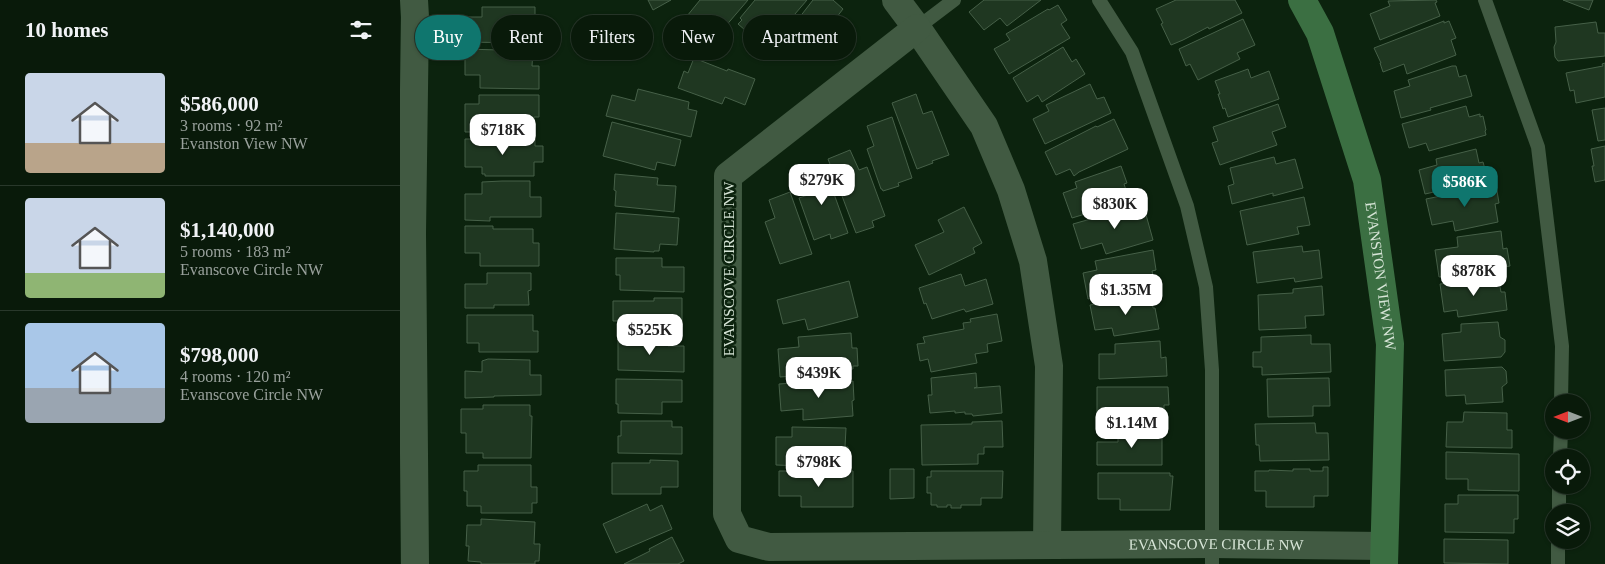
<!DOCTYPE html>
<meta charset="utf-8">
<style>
body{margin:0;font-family:Georgia,serif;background:#122313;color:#f1f3f6;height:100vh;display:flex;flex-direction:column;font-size:19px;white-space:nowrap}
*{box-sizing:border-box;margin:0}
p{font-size:16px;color:#99a19c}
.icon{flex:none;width:28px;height:28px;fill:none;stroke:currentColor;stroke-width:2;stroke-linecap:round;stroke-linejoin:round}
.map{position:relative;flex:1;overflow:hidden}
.drawer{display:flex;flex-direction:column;background:#091a0a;width:400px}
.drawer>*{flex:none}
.hud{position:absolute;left:15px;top:15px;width:475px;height:45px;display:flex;gap:10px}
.needle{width:32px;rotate:270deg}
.tools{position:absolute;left:1145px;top:394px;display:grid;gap:10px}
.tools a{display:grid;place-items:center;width:45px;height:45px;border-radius:50%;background:#091a0a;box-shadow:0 1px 4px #0004,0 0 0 1px #29382b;font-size:25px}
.price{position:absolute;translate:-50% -42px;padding:0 11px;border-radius:10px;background:#fff;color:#222;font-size:16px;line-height:32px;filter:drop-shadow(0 1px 2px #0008)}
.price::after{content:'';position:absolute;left:50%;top:30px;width:15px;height:11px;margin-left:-8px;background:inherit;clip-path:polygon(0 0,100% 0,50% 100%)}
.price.active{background:#0f766e;color:#fff}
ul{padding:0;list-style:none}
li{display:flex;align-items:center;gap:15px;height:125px;padding:0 25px}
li+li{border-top:1px solid #29382b}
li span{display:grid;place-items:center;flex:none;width:140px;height:100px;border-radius:5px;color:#555}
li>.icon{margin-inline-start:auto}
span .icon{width:60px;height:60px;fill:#fffc;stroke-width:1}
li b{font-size:21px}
h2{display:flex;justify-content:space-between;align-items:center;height:60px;padding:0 25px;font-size:21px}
.tag{padding:0 18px;border-radius:22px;background:#091a0a;box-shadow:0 1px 4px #0004,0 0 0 1px #29382b;font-size:18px;line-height:45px}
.tag.active{background:#0f766e;color:#fff}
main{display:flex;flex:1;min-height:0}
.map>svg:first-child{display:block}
.building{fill:#1f3721;stroke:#466048}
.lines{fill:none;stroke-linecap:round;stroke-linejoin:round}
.lane{stroke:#415a42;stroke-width:14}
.street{stroke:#415a42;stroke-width:28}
.secondary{stroke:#3b6f42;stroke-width:28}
.labels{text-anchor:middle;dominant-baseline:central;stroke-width:5;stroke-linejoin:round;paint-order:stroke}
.street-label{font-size:15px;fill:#d7e5d7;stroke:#0c230e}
</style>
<main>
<section class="drawer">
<h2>10 homes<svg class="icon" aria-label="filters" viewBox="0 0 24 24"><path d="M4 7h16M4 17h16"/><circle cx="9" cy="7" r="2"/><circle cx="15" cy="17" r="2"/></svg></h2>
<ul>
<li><span style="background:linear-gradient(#c9d6e8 70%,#b9a48a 0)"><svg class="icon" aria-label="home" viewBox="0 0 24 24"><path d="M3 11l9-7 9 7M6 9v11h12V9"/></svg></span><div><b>$586,000</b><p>3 rooms · 92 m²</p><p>Evanston View NW</p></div></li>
<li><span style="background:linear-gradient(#c9d6e8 75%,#8fb573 0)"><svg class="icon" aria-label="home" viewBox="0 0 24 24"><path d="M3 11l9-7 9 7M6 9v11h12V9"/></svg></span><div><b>$1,140,000</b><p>5 rooms · 183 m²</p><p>Evanscove Circle NW</p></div></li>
<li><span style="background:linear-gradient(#a9c7e8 65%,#9aa5b1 0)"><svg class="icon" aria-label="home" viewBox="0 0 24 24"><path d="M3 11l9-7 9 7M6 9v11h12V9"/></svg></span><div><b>$798,000</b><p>4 rooms · 120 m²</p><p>Evanscove Circle NW</p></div></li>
</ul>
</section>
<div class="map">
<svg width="1205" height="564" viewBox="0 0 1205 564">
<rect width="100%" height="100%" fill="#0c230e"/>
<!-- building -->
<path class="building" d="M 248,0 L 271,0 L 253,10 Z
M 300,0 L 348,0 L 318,35 L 304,23 L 300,28 L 287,16 Z
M 355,0 L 407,0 L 370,43 L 356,31 L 352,36 L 338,24 L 342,20 L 340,18 Z
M 413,0 L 433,0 L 443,9 L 432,23 L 438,28 L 413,58 L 402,48 L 395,49 L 386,42 L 385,36 Z
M 584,0 L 641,0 L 607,26 L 600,18 L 584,30 L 569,12 Z
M 776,0 L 835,0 L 842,13 L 809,29 L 808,27 L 783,40 L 771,45 L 761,24 L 763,23 L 756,9 Z
M 1036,0 L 1037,2 L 1035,3 L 1040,16 L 980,40 L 970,14 L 990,6 L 988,1 Z
M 1163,0 L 1193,0 L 1189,10 Z
M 658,5 L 667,20 L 661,24 L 670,38 L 609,74 L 594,49 L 610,40 L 606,34 L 648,9 L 649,10 Z
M 82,7 L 135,7 L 135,23 L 141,23 L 141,40 L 135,41 L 135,43 L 61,42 L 61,17 L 82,17 Z
M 843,19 L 855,45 L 837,53 L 840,59 L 798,80 L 790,64 L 786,66 L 779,49 Z
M 1044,21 L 1044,23 L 1049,21 L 1056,38 L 1051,40 L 1056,55 L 1007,74 L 1004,64 L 983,72 L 980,63 L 981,63 L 974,48 Z
M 1196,22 L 1198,33 L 1205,33 L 1205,56 L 1158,61 L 1155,57 L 1154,47 L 1156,42 L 1155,27 Z
M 663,47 L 672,62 L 676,59 L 685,74 L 642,102 L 638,95 L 627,102 L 613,78 Z
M 65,49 L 133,51 L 132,66 L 139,66 L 139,89 L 80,88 L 80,75 L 65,75 Z
M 294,58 L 327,71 L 328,69 L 355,79 L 345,105 L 325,97 L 322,104 L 278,88 L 284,71 L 288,73 Z
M 1205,63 L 1205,97 L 1176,103 L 1174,90 L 1170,91 L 1166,73 L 1203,66 L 1202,64 Z
M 1052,66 L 1056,66 L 1059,77 L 1066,75 L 1072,96 L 1030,108 L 1031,110 L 1001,118 L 994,91 L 1010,86 L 1008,80 Z
M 848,69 L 851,78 L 869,71 L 879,99 L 828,117 L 825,108 L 823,109 L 818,94 L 820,94 L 815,81 Z
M 690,84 L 697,99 L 704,97 L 711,113 L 645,144 L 633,119 L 649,111 L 646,105 Z
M 238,89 L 289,102 L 288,109 L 297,111 L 291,137 L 206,116 L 212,95 L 235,101 Z
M 516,94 L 523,114 L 532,111 L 549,155 L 532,161 L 533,163 L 517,169 L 492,103 Z
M 79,95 L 139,95 L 139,117 L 134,117 L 134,132 L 65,132 L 65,104 L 79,104 Z
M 878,104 L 886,127 L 872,132 L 877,145 L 820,165 L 812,143 L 818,141 L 813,127 Z
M 1066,106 L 1069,117 L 1080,114 L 1080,117 L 1083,116 L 1086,130 L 1085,131 L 1086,135 L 1029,151 L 1026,143 L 1009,148 L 1002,124 Z
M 1205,108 L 1205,140 L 1198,141 L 1192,110 Z
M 492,117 L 512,178 L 498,183 L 499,186 L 483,191 L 482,189 L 481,189 L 467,149 L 474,146 L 467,126 Z
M 714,119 L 728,149 L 679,172 L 674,176 L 670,169 L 656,175 L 645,152 L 696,126 L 697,127 Z
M 212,122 L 281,140 L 275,166 L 257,162 L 255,170 L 203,156 Z
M 65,139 L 135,139 L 135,146 L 143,146 L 143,162 L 134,162 L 134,176 L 85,176 L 85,174 L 82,174 L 82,167 L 65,167 Z
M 1205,146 L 1205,180 L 1195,182 L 1192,166 L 1194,166 L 1191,149 Z
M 1076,149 L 1079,163 L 1083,162 L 1088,180 L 1025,194 L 1019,170 L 1037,165 L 1036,159 Z
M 450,150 L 459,170 L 467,167 L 485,216 L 472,221 L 474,227 L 456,233 L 428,159 Z
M 874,157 L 876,164 L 895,159 L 903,188 L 873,196 L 873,193 L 832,204 L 828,186 L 834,184 L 830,168 Z
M 424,166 L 448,233 L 431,239 L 430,234 L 414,240 L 399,198 L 408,195 L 401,174 Z
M 721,166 L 727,183 L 724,184 L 728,196 L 694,207 L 695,211 L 672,218 L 663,193 L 677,188 L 675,182 Z
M 215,174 L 258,178 L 257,185 L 276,186 L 274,212 L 215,206 L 216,191 L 214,190 Z
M 102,181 L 130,181 L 130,197 L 141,197 L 141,217 L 90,217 L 90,221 L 65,220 L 65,194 L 82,194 L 82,182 Z
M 1096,185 L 1099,203 L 1095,204 L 1098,222 L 1055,231 L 1053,221 L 1032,225 L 1026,199 Z
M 390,192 L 412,254 L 380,264 L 365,222 L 375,218 L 369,200 Z
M 904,197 L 910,225 L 897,227 L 899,234 L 847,245 L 840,211 Z
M 743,204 L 753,240 L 706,254 L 702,243 L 681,249 L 673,224 Z
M 564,207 L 582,243 L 573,248 L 575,253 L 529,275 L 515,245 L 544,232 L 538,220 Z
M 216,213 L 279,218 L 277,245 L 260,244 L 259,251 L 254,251 L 254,252 L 214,249 Z
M 65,226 L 93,226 L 93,229 L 133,229 L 133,243 L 139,243 L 139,266 L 80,266 L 80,253 L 65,253 Z
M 1101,231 L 1103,249 L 1107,248 L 1110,266 L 1039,277 L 1035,250 L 1058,247 L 1057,237 Z
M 902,246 L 903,252 L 919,250 L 922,278 L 895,282 L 894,278 L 857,283 L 853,252 Z
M 753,250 L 756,270 L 752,271 L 755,284 L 716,291 L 716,293 L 688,299 L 683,273 L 697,270 L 695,261 Z
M 216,258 L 262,258 L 262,267 L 284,267 L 284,292 L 220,290 L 220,275 L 216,275 Z
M 87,273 L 131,273 L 131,290 L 128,291 L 129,305 L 94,305 L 94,308 L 65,308 L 65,284 L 87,284 Z
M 561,274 L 565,286 L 586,279 L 593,304 L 566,312 L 564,309 L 532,319 L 526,303 L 524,304 L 519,288 Z
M 1098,276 L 1101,292 L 1105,292 L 1107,310 L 1058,317 L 1057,310 L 1044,312 L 1040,284 Z
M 449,281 L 458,317 L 408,330 L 405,319 L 383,324 L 377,300 Z
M 922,286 L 924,315 L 905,316 L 906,328 L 859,330 L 858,295 L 893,293 L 893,289 Z
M 751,295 L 753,308 L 755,308 L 759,329 L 714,336 L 712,328 L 695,330 L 690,305 Z
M 254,298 L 282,298 L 282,327 L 270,327 L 270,332 L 218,332 L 218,321 L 213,321 L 213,301 L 254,301 Z
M 597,314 L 602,341 L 587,344 L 588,352 L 575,354 L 577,363 L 531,372 L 528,359 L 520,361 L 517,344 L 525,343 L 523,337 L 564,329 L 563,323 L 571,322 L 570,319 Z
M 67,315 L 133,315 L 133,331 L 138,331 L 138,352 L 79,352 L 79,343 L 67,343 Z
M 1098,322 L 1100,337 L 1105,340 L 1105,352 L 1101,357 L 1044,361 L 1042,334 L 1061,332 L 1061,324 Z
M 451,333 L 452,348 L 457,348 L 458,366 L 453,366 L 453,369 L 406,372 L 406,375 L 380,377 L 378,349 L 399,347 L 398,337 Z
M 911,335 L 911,344 L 930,344 L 931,372 L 862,375 L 862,367 L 853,367 L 853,352 L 861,352 L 861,337 Z
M 218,339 L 268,339 L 268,346 L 284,346 L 284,372 L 218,370 Z
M 760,341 L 761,358 L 766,357 L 767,376 L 699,379 L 699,354 L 715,354 L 715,344 Z
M 88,359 L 130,360 L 130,375 L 141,375 L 141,395 L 94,396 L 94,397 L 65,398 L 65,371 L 82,372 L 82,361 Z
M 1102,367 L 1106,371 L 1107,383 L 1102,387 L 1103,402 L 1066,404 L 1065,395 L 1046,396 L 1045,370 Z
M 576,373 L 577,387 L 574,388 L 600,386 L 602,413 L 573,416 L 572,414 L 565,414 L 565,412 L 555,413 L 555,411 L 530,413 L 528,395 L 532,395 L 531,378 Z
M 929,378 L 930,406 L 913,406 L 913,416 L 868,417 L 867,379 Z
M 216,379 L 282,380 L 282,402 L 262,402 L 262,414 L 218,413 L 218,404 L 216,404 Z
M 449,379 L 450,382 L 453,381 L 454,400 L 452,401 L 453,416 L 403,420 L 403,409 L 381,411 L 379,384 Z
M 697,387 L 768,387 L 769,405 L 764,405 L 764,422 L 724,422 L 724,421 L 719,421 L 719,412 L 697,412 Z
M 83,405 L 130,405 L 130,416 L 132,416 L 131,458 L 83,458 L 83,453 L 66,453 L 66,433 L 61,433 L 61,409 L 83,409 Z
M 1064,412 L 1107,413 L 1107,430 L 1112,430 L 1112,448 L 1046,447 L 1047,422 L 1063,422 Z
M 221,421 L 272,421 L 272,427 L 282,427 L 282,454 L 218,453 L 218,436 L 221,436 Z
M 602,421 L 603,447 L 584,447 L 584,454 L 578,454 L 578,464 L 522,465 L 521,425 L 572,424 L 572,422 Z
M 915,423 L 916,433 L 928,433 L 929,460 L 860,461 L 859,445 L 856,445 L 855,424 Z
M 392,427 L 446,428 L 445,447 L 448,447 L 448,462 L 446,461 L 446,463 L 404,463 L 404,466 L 376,465 L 376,437 L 392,437 Z
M 718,431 L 762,431 L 762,465 L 697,465 L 697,442 L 718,442 Z
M 1046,452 L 1119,454 L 1119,491 L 1068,490 L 1068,479 L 1046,479 Z
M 250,460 L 278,461 L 278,487 L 261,487 L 261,494 L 212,494 L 212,463 L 250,463 Z
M 78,465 L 131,465 L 131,487 L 137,487 L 137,503 L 132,503 L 132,513 L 81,513 L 81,506 L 67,506 L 67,491 L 64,491 L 64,471 L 78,471 Z
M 923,467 L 928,467 L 928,496 L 914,496 L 914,507 L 866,507 L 866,491 L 855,491 L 855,471 L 869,471 L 869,470 L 893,471 L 893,469 L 910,469 L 910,471 L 923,471 Z
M 490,469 L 514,469 L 514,498 L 490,499 Z
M 379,471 L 453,471 L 453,507 L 401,507 L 401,496 L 379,496 Z
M 531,471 L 603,471 L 602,498 L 581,498 L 581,505 L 561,505 L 561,508 L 551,508 L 551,505 L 547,505 L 547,507 L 537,507 L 537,505 L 531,505 L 531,493 L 527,493 L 527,477 L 531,477 Z
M 698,473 L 770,473 L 770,476 L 773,476 L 770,510 L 720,510 L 720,499 L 698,499 Z
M 1058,495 L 1118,495 L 1118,519 L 1114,519 L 1114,533 L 1045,532 L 1045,504 L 1058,504 Z
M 247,504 L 250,511 L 262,505 L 272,529 L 216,553 L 203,524 Z
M 81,519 L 135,522 L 134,544 L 140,544 L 139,561 L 135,561 L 135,564 L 81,564 L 81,562 L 68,561 L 69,546 L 66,546 L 67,525 L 81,525 Z
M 272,537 L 284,561 L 278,564 L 224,564 L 250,551 L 249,549 Z
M 1044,539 L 1108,540 L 1108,564 L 1044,563 Z"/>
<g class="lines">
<!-- lane -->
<path class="lane" d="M 699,0 L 732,52 L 787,206 L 806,287 L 812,370 L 812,564
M 1085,0 L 1138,147 L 1162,346 L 1161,402
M 517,28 L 554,0
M 1160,458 L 1161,430
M 1159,512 L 1159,485
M 1158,564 L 1158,540"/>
<!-- street -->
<g class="street">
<path d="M 14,0 L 15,17 L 12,233 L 15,564"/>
<path d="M 496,0 L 517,28 L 584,126 L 611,190 L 633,261 L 649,366 L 647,545"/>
<path id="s1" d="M 517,28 L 328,176 L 327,514 L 339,539 L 369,547 L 812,544 L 984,546"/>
</g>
<!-- secondary -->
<path class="secondary" id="s2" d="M 902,0 L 920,33 L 967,180 L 990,344 L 984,564"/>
</g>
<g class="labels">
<!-- street labels -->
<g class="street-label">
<text transform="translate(329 269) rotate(-90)">EVANSCOVE CIRCLE NW</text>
<text stroke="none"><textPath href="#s2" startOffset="289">EVANSTON VIEW NW</textPath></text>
<text stroke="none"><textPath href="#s1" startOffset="1084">EVANSCOVE CIRCLE NW</textPath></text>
</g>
</g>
</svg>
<div class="tools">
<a><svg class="needle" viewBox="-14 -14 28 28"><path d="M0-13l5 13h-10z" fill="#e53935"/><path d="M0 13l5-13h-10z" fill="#99a19c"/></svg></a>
<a><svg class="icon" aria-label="locate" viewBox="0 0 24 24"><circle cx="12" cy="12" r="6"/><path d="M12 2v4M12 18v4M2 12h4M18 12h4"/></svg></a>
<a><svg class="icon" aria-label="layers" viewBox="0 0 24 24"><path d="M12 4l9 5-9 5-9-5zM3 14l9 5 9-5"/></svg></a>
</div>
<b class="price" style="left:103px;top:156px">$718K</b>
<b class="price" style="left:422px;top:206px">$279K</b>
<b class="price active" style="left:1065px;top:208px">$586K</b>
<b class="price" style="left:715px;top:230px">$830K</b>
<b class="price" style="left:1074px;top:297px">$878K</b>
<b class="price" style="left:726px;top:316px">$1.35M</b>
<b class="price" style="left:250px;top:356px">$525K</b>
<b class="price" style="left:419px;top:399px">$439K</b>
<b class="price" style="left:732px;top:449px">$1.14M</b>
<b class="price" style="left:419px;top:488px">$798K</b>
<div class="hud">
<a class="tag active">Buy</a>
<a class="tag">Rent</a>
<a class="tag">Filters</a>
<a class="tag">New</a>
<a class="tag">Apartment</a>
</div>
</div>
</main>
